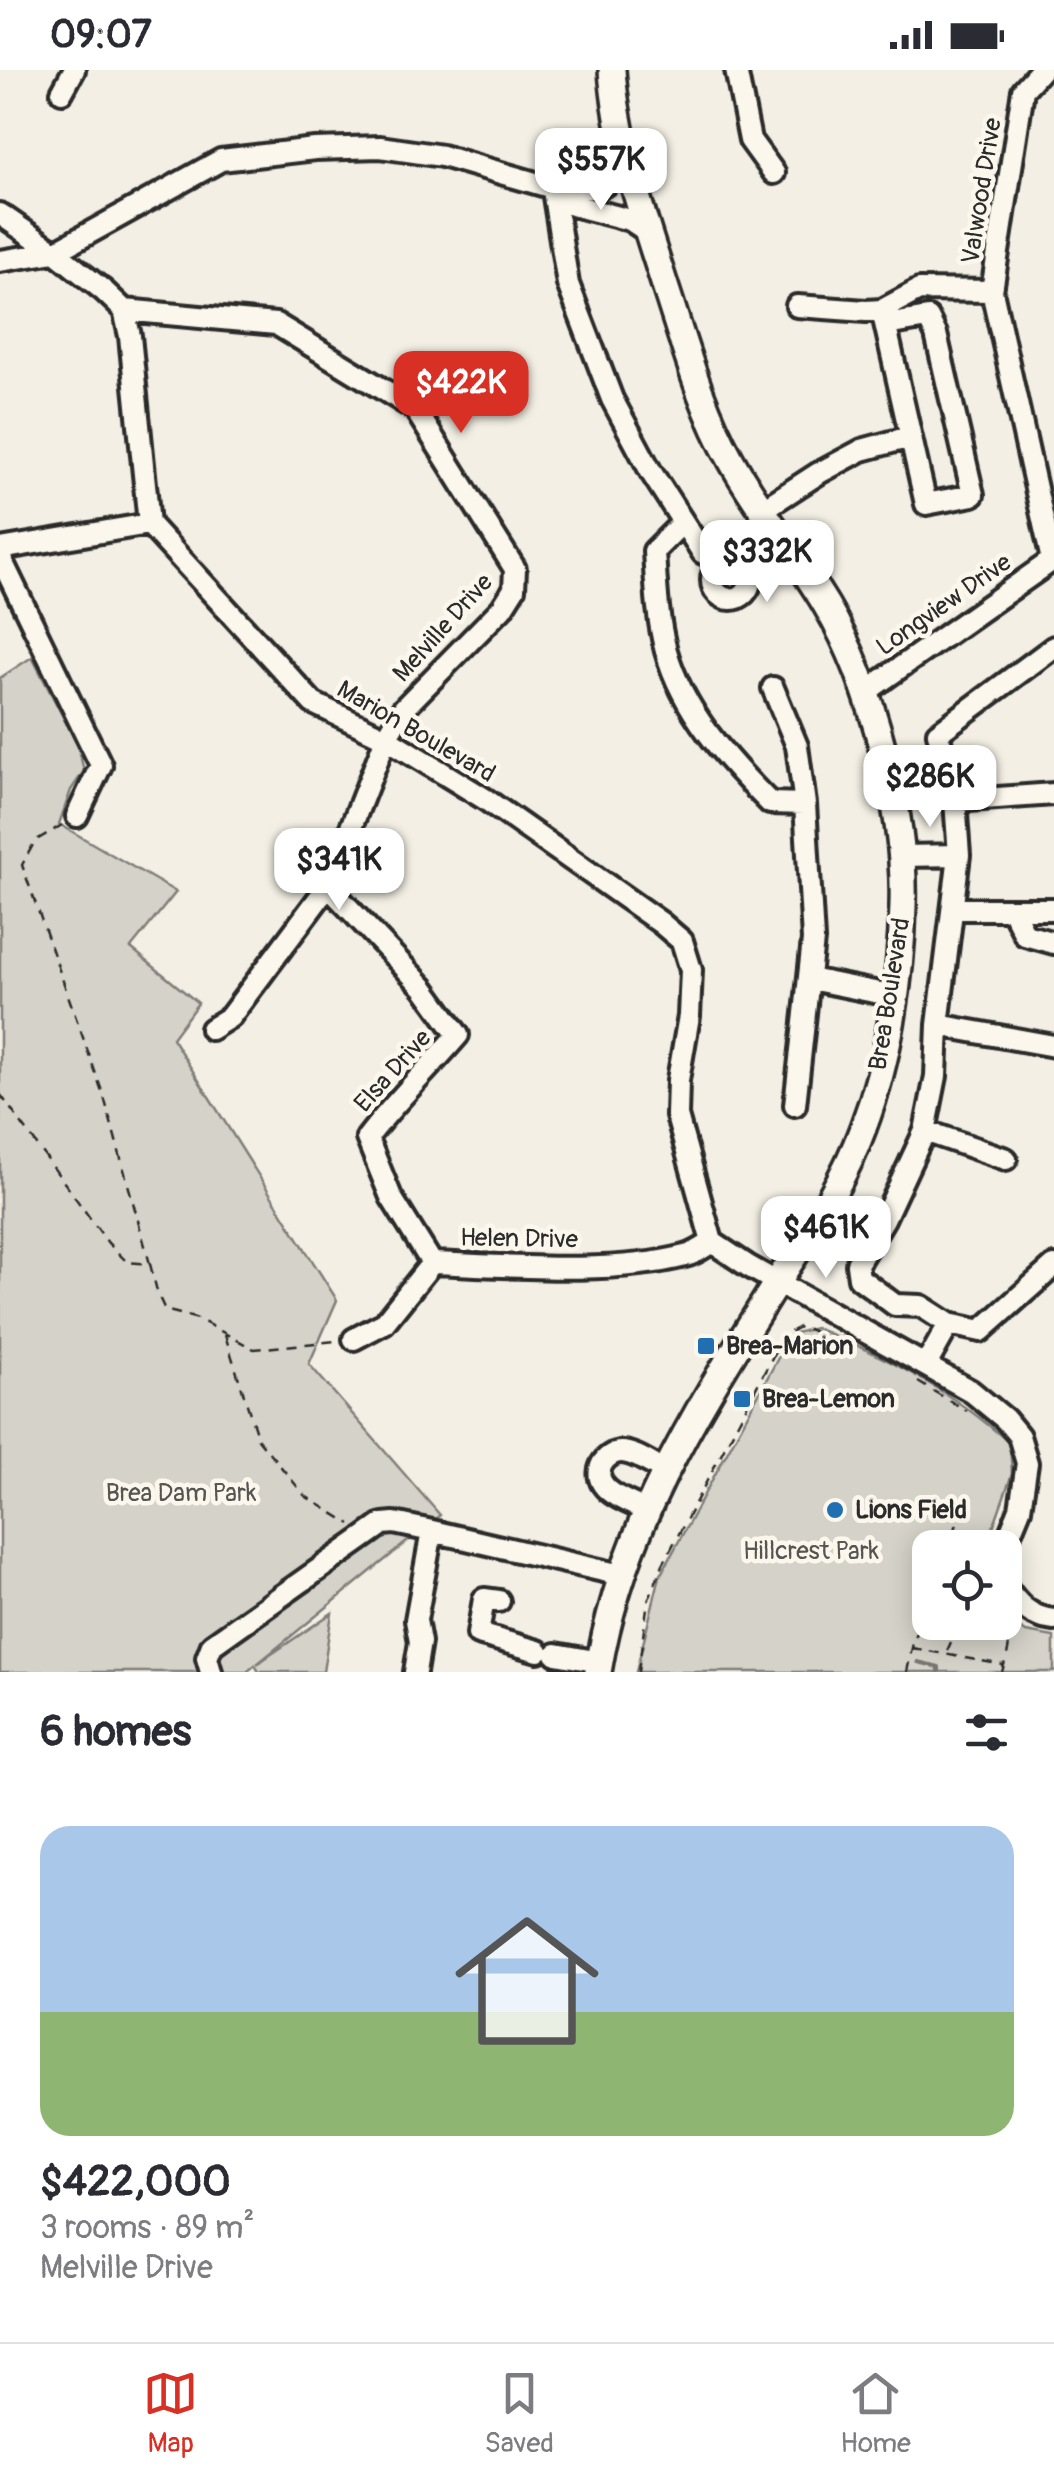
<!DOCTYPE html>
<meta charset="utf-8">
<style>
body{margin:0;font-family:Pangolin,sans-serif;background:#f7f7f7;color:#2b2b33;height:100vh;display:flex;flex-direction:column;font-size:38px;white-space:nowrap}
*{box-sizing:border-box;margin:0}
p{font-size:32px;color:#7c7c81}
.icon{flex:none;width:55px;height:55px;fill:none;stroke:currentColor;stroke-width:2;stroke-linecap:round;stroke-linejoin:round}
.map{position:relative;height:1602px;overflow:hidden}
.drawer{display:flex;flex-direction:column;background:#fff;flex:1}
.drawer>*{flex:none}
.fabs{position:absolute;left:912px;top:1460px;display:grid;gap:20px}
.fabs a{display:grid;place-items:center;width:110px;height:110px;border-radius:20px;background:#fff;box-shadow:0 5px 25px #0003;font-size:50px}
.price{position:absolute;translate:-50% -85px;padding:0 22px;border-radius:20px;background:#fff;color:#222;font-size:32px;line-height:65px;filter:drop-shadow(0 2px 5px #0008)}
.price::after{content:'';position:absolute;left:50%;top:60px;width:30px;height:22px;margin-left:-15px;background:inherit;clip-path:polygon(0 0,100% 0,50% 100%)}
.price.on{background:#d93025;color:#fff}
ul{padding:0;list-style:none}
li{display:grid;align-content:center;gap:20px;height:530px;padding:0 40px}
li span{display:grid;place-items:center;height:310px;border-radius:30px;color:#555}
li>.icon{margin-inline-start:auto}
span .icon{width:180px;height:180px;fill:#fffc;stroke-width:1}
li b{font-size:42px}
h2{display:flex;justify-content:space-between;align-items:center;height:120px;padding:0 40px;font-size:42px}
.status{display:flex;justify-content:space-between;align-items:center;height:70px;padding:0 50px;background:#fff;direction:ltr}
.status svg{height:28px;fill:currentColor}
.tabs{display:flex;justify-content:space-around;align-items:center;height:140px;border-top:2px solid #e1e1e2;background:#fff;font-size:28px;color:#7c7c81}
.tabs a{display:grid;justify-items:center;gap:5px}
.tabs .on{color:#d93025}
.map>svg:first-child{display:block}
.green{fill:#d5d2c9;stroke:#807e7a;stroke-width:2.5}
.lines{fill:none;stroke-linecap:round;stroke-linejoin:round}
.stream{stroke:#787772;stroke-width:4}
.minor-casing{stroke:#2b2b2b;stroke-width:28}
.major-casing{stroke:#2b2b2b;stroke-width:32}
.path{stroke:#2b2b2b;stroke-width:2.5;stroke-dasharray:10 8;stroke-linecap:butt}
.minor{stroke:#fbf7ec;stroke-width:20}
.major{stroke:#fbf7ec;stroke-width:25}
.poi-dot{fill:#1f6fb2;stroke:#fbf7ec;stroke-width:4}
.labels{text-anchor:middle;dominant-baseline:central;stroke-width:9;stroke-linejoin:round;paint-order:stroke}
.street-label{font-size:25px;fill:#2b2b2b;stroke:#fbf7ec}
.poi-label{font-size:25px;font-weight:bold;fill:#2b2b2b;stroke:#fbf7ec;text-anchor:start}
.park-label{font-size:25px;fill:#565552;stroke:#fbf7ec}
</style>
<div class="status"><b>09:07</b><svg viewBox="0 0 49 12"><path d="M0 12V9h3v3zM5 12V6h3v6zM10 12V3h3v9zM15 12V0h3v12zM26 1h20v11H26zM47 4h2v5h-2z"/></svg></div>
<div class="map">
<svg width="1054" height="1602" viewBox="0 0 1054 1602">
<rect width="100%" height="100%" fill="#f3efe4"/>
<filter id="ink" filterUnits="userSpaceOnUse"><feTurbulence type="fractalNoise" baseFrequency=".01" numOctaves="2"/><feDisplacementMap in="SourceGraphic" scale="20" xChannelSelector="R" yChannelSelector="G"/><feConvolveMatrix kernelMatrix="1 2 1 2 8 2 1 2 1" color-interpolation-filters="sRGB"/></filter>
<g filter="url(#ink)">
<!-- green -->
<path class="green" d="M 32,587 L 78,676 L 84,701 L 71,720 L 59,754 L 176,822 L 131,878 L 198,933 L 172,968 L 337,1230 L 309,1294 L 440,1445 L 257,1594 L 332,1543 L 323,1602 L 259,1602 L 255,1595 L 247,1602 L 0,1602 L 0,608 Z
M 815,1258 C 882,1283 958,1325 1010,1374 L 1012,1404 L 986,1477 L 930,1478 L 930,1552 L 1005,1552 L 1005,1548 L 1026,1562 L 1054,1567 L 1054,1602 L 636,1602 L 660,1506 L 791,1264 Z"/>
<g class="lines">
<!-- stream -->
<path class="stream" d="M 918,1592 L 939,1597 L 939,1602"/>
<!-- minor casing -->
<g class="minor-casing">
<path id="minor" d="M 736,0 L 750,70 L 774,103
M 1041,0 L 1023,20 L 992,221 L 1052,490
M 62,22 L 74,0
M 553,120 L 568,214 L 612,329 L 651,402 L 703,483
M 554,121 L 565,133 L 630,150 L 648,162
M 0,144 L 55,182 L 104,221 L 124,240 L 130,266 L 149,454 L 313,633 L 386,668 L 485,729 L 661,853 L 682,871 L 691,900 L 689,946 L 678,1010 L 677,1046 L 712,1172 L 748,1196 L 971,1321 L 1005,1349 L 1019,1366 L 1027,1393 L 1020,1439 L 1004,1478
M 0,191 L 55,182 L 221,90 L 315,79 L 380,77 L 442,86 L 567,122 L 603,116 L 629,97
M 797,236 L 866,241 L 882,240 L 919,220 L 992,221
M 124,240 L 276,254 L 415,339 L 515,499 L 514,519 L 502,538 L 403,639 L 386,668 L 328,816 L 230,947 L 211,959
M 882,240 L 926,434 L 973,425 L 936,264 L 928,248 L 886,255
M 762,440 L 819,403 L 862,380 L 910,367
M 683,452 L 654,481 C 656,514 657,548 666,581 C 683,641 727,690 770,733 L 805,734 L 813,870 L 795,1035
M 0,479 L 149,454
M 0,487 L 101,695 L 77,746
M712 510a19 19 0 1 1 38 0a19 19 0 1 1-38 0Z
M 735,492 L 742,470 L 770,451
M 1054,577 L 938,663 L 955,731 L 959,785 L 938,955 L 936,1006 L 925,1061 L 884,1149 L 857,1194 L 859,1208 L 895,1235 L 921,1236 L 949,1254 L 981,1261 L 1054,1196
M 773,618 L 797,676 L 805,734
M 864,623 L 1054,489
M 955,731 L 1054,724
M 902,786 L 959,785
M 328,816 L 424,918 L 458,965 C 428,1000 395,1031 367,1068 L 391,1127 L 432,1193
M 954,839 L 1054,839
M 1012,839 L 1025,865 L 1054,873
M 810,909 L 894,926
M 938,955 L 1054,976
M 925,1061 L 1006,1089
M 354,1269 L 384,1253 L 432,1193 C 507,1196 613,1205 685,1186 C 695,1184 704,1177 712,1172
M 926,1295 L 949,1254
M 645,1440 C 629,1432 589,1420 602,1394 C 606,1387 614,1382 621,1382 C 635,1382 652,1395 665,1401
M 1005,1515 C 1017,1534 1031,1548 1054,1550
M 499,1531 L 484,1529 L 478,1564 L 538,1581
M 556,1584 L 600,1592
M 211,1602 L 207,1588 L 212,1575 L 383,1454 L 394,1453 L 432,1461 L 621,1505
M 415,1602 L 420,1572 L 416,1550 L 432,1461"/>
</g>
<!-- major casing -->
<g class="major-casing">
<path id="major" d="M 598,1602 C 622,1456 697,1340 774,1217 C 807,1166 842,1116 863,1058 C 889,990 901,909 903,836 C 906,745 873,614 826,535 C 797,486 759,441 731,390 C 701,337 685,277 666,219 C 644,149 617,74 612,0"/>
</g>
<!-- path -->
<path class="path" d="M 62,755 L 35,771 L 22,795 L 104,1027 L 150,1194
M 0,1024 L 108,1173 L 127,1192 L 150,1194 L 158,1225 L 165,1240 L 198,1249 L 254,1279 L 337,1271
M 225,1265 L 258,1369 L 305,1426 L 351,1454
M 918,1312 L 967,1341
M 948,1478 L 957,1454
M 912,1578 L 1003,1595
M 947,1581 L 951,1572
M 638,1602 L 648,1531 L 663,1494 L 784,1265 L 801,1256 L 830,1269 L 826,1276
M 907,1602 L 913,1573 L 930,1527
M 1002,1602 L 1008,1581 L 1012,1550"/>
<!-- minor -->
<use href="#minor" class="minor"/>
<!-- major -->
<use href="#major" class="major"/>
</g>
</g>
<!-- markers -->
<g class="poi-dot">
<rect x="696" y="1266" width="20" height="20" rx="5"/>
<rect x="732" y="1319" width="20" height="20" rx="5"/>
<circle cx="835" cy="1440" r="10"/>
</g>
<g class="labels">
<!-- street labels -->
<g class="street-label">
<text transform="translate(982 121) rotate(-81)">Valwood Drive</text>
<text transform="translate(944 535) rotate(-35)">Longview Drive</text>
<text transform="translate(443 558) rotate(-48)">Melville Drive</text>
<text transform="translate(416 662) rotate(30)">Marion Boulevard</text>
<text transform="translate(890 924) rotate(-81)">Brea Boulevard</text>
<text transform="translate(393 1001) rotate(-48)">Elsa Drive</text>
<text transform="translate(519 1169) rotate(1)">Helen Drive</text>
</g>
<!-- poi labels -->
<g class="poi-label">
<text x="726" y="1276">Brea-Marion</text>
<text x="762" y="1329">Brea-Lemon</text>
<text x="855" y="1440">Lions Field</text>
</g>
<!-- park labels -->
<g class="park-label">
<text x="181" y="1423">Brea Dam Park</text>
<text x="811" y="1481">Hillcrest Park</text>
</g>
</g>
</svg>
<div class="fabs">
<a><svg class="icon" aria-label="locate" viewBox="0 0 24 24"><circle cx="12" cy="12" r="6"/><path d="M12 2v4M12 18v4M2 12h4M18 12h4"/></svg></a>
</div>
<b class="price" style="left:601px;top:143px">$557K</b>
<b class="price on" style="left:461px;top:366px">$422K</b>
<b class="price" style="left:767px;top:535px">$332K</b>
<b class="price" style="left:930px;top:760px">$286K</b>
<b class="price" style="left:339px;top:843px">$341K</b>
<b class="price" style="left:826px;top:1211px">$461K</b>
</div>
<section class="drawer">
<h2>6 homes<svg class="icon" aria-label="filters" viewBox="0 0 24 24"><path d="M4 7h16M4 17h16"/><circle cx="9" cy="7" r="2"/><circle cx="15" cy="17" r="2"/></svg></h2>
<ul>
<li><span style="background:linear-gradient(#a9c7e8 60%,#8fb573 0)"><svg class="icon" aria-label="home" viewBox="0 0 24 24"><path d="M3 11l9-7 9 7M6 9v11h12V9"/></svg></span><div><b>$422,000</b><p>3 rooms · 89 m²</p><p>Melville Drive</p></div></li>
</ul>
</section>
<nav class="tabs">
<a class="on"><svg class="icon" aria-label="map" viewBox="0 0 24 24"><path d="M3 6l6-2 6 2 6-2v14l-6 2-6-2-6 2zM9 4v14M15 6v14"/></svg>Map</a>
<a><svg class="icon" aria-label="saved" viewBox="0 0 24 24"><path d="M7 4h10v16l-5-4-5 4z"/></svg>Saved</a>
<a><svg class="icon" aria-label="home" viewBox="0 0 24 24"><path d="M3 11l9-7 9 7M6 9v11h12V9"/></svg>Home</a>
</nav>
